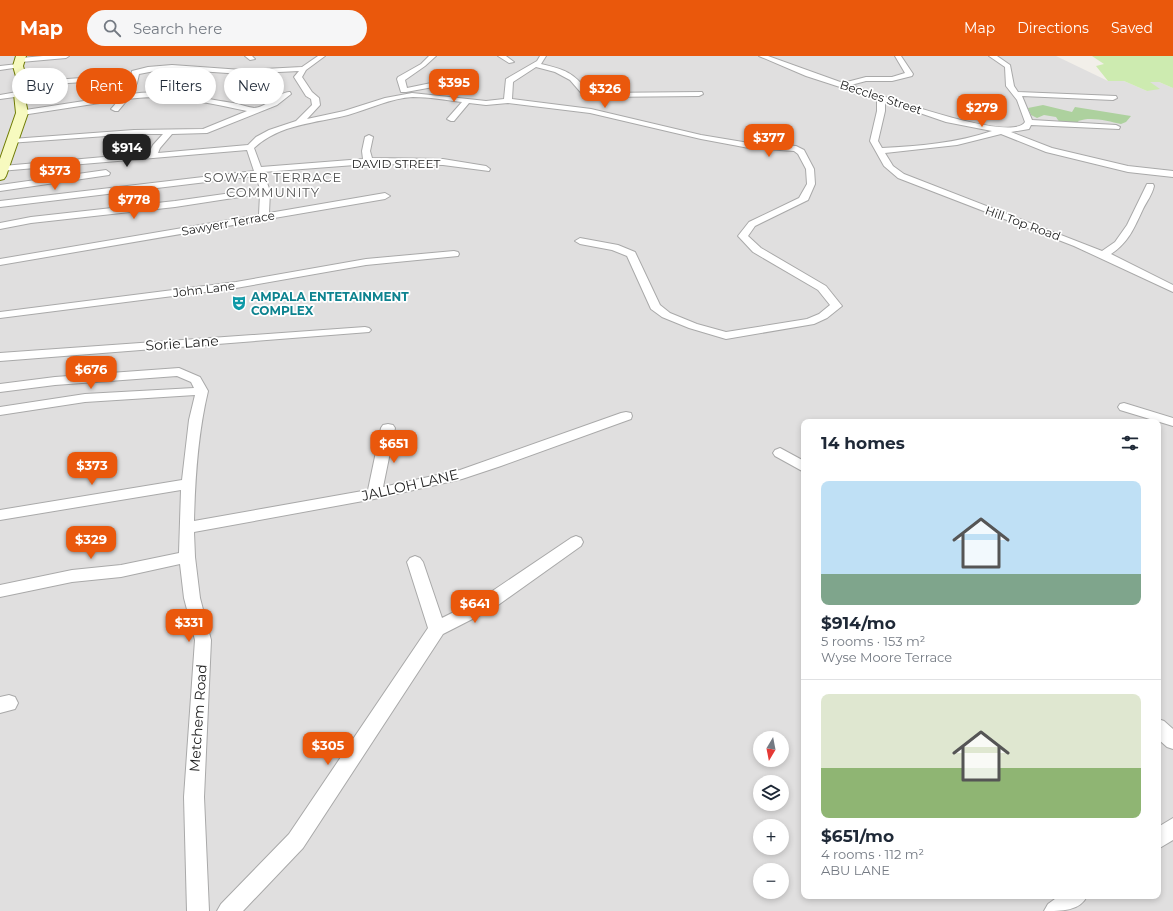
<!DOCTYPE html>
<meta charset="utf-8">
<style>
body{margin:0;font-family:Montserrat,sans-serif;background:#f6f6f7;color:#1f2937;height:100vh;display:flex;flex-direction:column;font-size:15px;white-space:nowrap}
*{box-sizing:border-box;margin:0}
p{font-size:13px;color:#747a83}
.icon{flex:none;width:22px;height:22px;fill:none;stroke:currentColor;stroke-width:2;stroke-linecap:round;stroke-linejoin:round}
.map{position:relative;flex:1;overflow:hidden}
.panel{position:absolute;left:801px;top:363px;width:360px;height:480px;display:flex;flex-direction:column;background:#fff;border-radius:8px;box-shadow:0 2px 6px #0003}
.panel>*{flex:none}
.banner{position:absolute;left:12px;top:12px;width:380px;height:36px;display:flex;gap:8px}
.needle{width:26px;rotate:190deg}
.buttons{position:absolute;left:753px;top:675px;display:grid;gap:8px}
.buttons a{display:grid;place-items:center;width:36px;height:36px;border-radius:50%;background:#fff;box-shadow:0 2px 6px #0003;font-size:20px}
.price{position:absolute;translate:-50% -34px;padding:0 9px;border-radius:8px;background:#ea580c;color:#fff;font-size:13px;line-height:26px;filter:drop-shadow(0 1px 2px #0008)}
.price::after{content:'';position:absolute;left:50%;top:24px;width:12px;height:9px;margin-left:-6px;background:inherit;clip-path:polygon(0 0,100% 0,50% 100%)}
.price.active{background:#222;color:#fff}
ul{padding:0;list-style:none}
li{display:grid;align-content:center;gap:8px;height:212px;padding:0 20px}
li+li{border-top:1px solid #e0e1e3}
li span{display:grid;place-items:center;height:124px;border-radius:8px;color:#555}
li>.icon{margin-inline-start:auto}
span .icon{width:72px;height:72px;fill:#fffc;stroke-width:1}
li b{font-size:17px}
h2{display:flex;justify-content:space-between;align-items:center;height:48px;padding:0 20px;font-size:17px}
.chip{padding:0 14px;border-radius:18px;background:#fff;box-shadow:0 2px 6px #0003;font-size:14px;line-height:36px}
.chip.active{background:#ea580c;color:#fff}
header{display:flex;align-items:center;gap:24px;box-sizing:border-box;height:56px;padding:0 20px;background:#ea580c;color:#fff}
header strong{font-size:19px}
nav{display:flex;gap:22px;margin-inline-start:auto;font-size:14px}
.search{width:280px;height:36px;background:#f6f6f7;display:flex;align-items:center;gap:10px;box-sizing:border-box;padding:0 14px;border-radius:22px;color:#747a83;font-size:15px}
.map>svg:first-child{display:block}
.residential{fill:#e0dfdf;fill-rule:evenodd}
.grass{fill:#cdebb0}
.forest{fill:#add19e}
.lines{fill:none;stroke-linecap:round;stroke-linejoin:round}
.minor-casing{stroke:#a9a9a9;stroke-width:2}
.secondary-casing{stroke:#707d05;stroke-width:2}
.minor{fill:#fff;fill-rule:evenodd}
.secondary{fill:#f7fabf;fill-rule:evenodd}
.labels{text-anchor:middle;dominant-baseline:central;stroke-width:3.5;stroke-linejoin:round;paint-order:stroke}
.far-street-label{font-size:12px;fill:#222;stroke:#fff}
.far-culture-label{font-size:12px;font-weight:bold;fill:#0d838f;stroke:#fff;text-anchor:start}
.far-neighbourhood-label{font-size:13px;letter-spacing:1px;fill:#555;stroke:#fff}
.street-label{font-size:14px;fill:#222;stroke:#fff}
</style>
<header>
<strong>Map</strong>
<div class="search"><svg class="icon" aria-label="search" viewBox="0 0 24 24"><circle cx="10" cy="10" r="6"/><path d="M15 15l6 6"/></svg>Search here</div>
<nav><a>Map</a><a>Directions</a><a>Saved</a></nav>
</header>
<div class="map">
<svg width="1173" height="855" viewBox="0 0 1173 855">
<rect width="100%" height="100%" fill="#f2efe9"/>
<!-- residential -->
<path class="residential" d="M 0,0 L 1056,0 L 1108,25 L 1124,25 L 1147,35 L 1149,26 L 1159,26 L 1173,32 L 1173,855 L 0,855 ZM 804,366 L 1158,366 L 1158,840 L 804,840 ZM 760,682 L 782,682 L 782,704 L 760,704 ZM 760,726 L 782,726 L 782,748 L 760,748 ZM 760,770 L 782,770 L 782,792 L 760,792 ZM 760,814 L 782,814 L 782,836 L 760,836 Z"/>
<!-- grass -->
<path class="grass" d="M 1092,0 L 1173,0 L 1173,32 L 1159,26 L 1150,26 L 1160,33 L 1147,35 L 1124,25 L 1108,25 L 1096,10 L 1104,8 Z"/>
<!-- forest -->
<path class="forest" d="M 1043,49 L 1072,56 L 1075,51 L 1131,60 L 1126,66 L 1121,68 C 1108,65 1091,60 1078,65 L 1080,68 L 1090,72 L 1081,70 L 1062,70 L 1056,61 L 1044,59 L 1037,62 L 1031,59 L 1028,52 Z"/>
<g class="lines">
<!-- minor casing -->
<g class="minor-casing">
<path id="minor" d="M 43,0 L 69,0 L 66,2 L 21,6 L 18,4 L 21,2 Z
M 245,0 L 252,0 L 255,3 L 250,4 Z
M 318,0 L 325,0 L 306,14 L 302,21 L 312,36 L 319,42 L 320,49 L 307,63 L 344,55 L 385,42 L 412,37 L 486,45 L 504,43 L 506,23 L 537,5 L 540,0 L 546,0 L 541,8 C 566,14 572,16 588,35 L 600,37 L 702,36 L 703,38 L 699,40 L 600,41 L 583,39 L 570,24 L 555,16 L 536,11 L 513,26 L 512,43 L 591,53 L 701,79 L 749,87 L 796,90 L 804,94 L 814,113 L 815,128 L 808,144 L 755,170 L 748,180 L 761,192 L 826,230 L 842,250 L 827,262 L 814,268 L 726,283 L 689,272 L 662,261 L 651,253 L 627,200 L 612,194 L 580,188 L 575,185 L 580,182 L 618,189 L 635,196 L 660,249 L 670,257 L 697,268 L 726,276 L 807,263 L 819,258 L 830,249 L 818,234 L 753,196 L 738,180 L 749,166 L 799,142 L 807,128 L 806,113 L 798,98 L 794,95 L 749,92 L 701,83 L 590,57 L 508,47 L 486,49 L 469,47 L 454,65 L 451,65 L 447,63 L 462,46 C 446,44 429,41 413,41 C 391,42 369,53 348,59 C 316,67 280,68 254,92 L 261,111 L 363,103 L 362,95 L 365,81 L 369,79 L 373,81 L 370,95 L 372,102 L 443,103 L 486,110 L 490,113 L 489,115 L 443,109 L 368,108 L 263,116 L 270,135 L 269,157 L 385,137 L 390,140 L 385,143 L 0,209 L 0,203 L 259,159 L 260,138 L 175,151 L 31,167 L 0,173 L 0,167 L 31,161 L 175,145 L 260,133 L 256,120 L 0,151 L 0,145 L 254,115 L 247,94 L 0,115 L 0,111 L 3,110 L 149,97 L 153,89 L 163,78 L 134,78 L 9,87 L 8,85 L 12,83 L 134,74 L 203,73 L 247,55 C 211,47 165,37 128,43 L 118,55 L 115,55 L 111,53 L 119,44 L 22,59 L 18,57 L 19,55 L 123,39 L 130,27 L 132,15 L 148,11 L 172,9 L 242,14 L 302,11 ZM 160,14 L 184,14 L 242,18 L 299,15 L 294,21 L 306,40 L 311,43 L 312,49 L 296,65 L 269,74 L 256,81 L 248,89 L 158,97 L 160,92 L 172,78 L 207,77 L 277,49 L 291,38 L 290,36 C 280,35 266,52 254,52 C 247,51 239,48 233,47 C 200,42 165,33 132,38 L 137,27 L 139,18 Z
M 429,0 L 436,0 L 425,10 L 405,24 L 407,32 L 441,25 L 444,25 L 444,29 L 406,36 L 401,36 L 397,23 L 398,21 L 421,8 Z
M 498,0 L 506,0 L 514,6 L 509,7 Z
M 759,0 L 768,0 L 843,27 L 866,21 L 892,21 L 905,17 L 895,0 L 901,0 L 913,18 L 912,20 L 892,25 L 866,25 L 851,29 C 874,37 1012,88 1025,66 L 1017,44 L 1006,30 L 1005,11 L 989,0 L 997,0 L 1010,9 L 1014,30 L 1018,36 L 1116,40 L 1117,42 L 1113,44 L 1022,40 L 1032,64 L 1116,69 L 1120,71 L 1119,73 L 1031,69 L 1029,73 L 1011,76 L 1052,92 L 1128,110 L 1173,115 L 1173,121 L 1128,116 L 1046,96 L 1001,78 L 957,89 L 885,97 L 893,110 L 904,118 L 1102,195 L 1115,186 L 1127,169 L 1147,128 L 1153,128 L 1154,130 C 1152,139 1147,145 1143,153 C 1134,172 1129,186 1111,198 L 1173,229 L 1173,236 L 1074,190 L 898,122 L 884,110 L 870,85 L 877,55 L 877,43 L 806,20 ZM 885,45 L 946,66 L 992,75 C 957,87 919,90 882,92 L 878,85 L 885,55 Z
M 18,8 L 21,10 L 20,11 L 0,14 L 0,10 Z
M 95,21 L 98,21 L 98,25 L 54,28 L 22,37 L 22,40 L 0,43 L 0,39 L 17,36 L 17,33 L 54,24 Z
M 106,114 L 110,117 L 109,119 L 0,135 L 0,129 Z
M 454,195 L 458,196 L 459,198 L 458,200 L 366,209 L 236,232 L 0,262 L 0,256 L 236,226 L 366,203 Z
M 365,271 L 369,272 L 371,274 L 369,276 L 0,305 L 0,297 Z
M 179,312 L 200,321 L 208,335 C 198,377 195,422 194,465 L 368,434 L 381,372 L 383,369 L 388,368 L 393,369 L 395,372 L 383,431 L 460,414 L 621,357 L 626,356 L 631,357 L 632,360 L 631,363 L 501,410 L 462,423 L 374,443 L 194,476 L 195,501 L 200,542 L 211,584 L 204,741 L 209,855 L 187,855 L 184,741 L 195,584 L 184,542 L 180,508 L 121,521 L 72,526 L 0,541 L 0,529 L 72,514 L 121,509 L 179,497 L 181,434 L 0,464 L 0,454 L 182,424 L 189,364 L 195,339 L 85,346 L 0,359 L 0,351 L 85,338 L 194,332 L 191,326 L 177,320 L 55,329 L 0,336 L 0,328 L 55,321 Z
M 1124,347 L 1173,362 L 1173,370 L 1120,354 L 1118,351 L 1120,348 Z
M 780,392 L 804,405 L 804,416 L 775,400 L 773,397 L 775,394 Z
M 576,480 L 581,482 L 583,486 L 581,490 L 494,552 L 443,578 L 303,792 L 243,855 L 217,855 L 221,848 L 289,778 L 428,572 L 407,506 L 410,502 L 415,500 L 420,502 L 423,506 L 442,562 L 482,542 L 571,482 Z
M 9,639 L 15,641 L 18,647 L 15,653 L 0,657 L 0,641 Z
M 1158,663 L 1164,665 L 1173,673 L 1173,693 L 1167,691 L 1158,683 Z
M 1173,762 L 1173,784 L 1158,793 L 1158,771 Z
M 1059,840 L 1087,840 C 1080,855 1062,855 1044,855 L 1048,848 Z"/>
</g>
<!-- secondary casing -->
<g class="secondary-casing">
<path id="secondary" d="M 16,0 L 26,0 L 23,10 L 27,24 L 24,38 L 28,57 L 6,120 L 4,123 L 0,124 L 0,103 L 16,57 L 14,38 L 17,24 L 13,10 Z"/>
</g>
<!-- minor -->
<use href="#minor" class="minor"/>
<!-- secondary -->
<use href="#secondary" class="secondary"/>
</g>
<!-- icons -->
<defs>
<g id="theatre-bare" transform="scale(1.2)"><path d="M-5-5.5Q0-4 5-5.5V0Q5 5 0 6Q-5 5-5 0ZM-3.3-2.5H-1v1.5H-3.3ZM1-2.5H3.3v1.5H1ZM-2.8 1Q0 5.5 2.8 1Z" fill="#0f9aa8" stroke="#fff" stroke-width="2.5" paint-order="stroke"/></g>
</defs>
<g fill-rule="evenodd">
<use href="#theatre-bare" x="239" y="247"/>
</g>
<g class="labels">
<!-- far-street labels -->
<g class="far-street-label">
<text transform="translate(881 41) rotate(18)">Beccles Street</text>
<text x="396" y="107">DAVID STREET</text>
<text transform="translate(228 167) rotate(-10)">Sawyerr Terrace</text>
<text transform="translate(1023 167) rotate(20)">Hill Top Road</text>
<text transform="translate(204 233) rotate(-7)">John Lane</text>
</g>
<!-- far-culture labels -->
<g class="far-culture-label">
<text x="251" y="240">AMPALA ENTETAINMENT<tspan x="251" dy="14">COMPLEX</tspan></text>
</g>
<!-- far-neighbourhood labels -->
<g class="far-neighbourhood-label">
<text x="273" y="121">SOWYER TERRACE<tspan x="273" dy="15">COMMUNITY</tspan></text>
</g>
<!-- street labels -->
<g class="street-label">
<text transform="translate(182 287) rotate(-4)">Sorie Lane</text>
<text transform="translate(410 429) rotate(-13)">JALLOH LANE</text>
<text transform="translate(198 662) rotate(-86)">Metchem Road</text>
</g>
</g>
</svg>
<div class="buttons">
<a><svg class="needle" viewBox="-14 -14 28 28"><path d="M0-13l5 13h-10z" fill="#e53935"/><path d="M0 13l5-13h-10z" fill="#747a83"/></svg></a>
<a><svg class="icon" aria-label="layers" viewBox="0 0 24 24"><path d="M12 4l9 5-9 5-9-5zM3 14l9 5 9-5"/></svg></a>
<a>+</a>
<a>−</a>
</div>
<b class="price" style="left:454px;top:47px">$395</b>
<b class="price" style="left:605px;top:53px">$326</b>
<b class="price" style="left:982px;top:72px">$279</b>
<b class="price" style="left:769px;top:102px">$377</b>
<b class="price active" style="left:127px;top:112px">$914</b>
<b class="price" style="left:55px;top:135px">$373</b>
<b class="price" style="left:134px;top:164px">$778</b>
<b class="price" style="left:91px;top:334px">$676</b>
<b class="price" style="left:394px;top:408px">$651</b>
<b class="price" style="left:92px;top:430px">$373</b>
<b class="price" style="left:91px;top:504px">$329</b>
<b class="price" style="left:475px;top:568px">$641</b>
<b class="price" style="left:189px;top:587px">$331</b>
<b class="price" style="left:328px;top:710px">$305</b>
<div class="banner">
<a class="chip">Buy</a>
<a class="chip active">Rent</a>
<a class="chip">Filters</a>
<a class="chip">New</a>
</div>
<section class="panel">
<h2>14 homes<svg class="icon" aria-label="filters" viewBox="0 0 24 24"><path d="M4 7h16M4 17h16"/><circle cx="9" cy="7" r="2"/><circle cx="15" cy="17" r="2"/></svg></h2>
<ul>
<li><span style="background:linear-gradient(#bfe0f5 75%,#7fa58c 0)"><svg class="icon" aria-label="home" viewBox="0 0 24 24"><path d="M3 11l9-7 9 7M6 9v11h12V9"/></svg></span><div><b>$914/mo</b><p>5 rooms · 153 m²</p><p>Wyse Moore Terrace</p></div></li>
<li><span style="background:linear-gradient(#dfe7d0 60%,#8fb573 0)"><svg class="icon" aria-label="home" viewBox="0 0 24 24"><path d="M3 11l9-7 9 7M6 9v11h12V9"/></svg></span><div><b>$651/mo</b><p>4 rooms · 112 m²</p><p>ABU LANE</p></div></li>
</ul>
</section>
</div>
